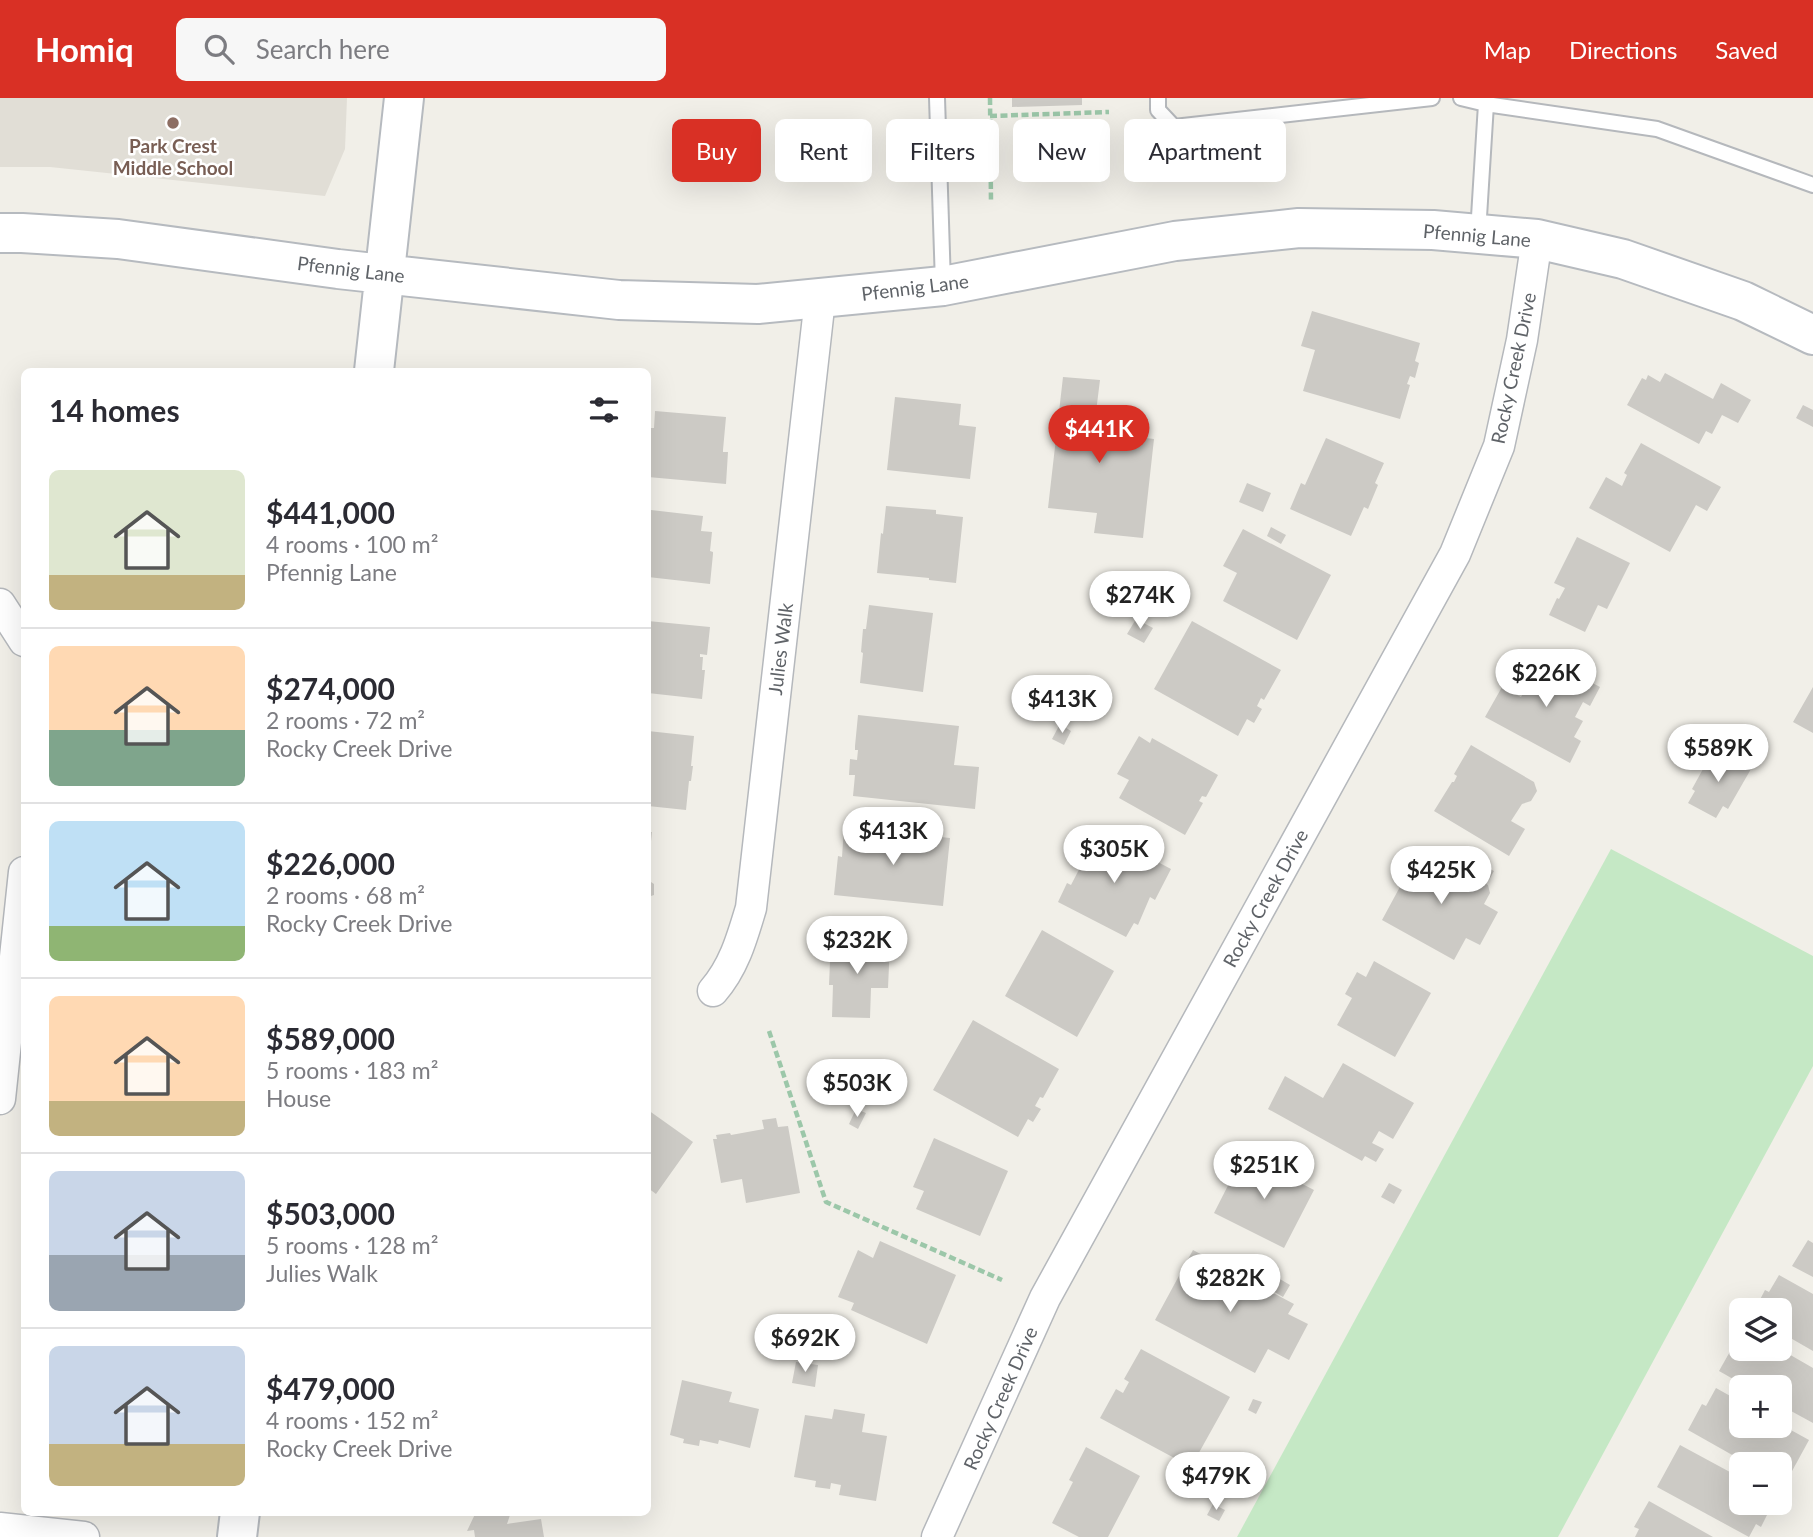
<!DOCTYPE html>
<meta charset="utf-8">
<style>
body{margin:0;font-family:Lato,sans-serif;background:#f7f7f7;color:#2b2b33;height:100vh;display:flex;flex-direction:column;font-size:26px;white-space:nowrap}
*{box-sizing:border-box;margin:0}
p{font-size:23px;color:#7c7c81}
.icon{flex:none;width:38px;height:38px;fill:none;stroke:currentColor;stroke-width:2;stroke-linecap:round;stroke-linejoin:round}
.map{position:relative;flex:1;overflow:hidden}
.drawer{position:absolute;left:21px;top:270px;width:630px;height:1148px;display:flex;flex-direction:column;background:#fff;border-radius:10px;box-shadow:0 7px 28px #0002}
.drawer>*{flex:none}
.hud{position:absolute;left:672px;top:21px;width:665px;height:63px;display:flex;gap:14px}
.buttons{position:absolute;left:1729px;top:1200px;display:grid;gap:14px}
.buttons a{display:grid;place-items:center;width:63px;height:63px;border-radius:10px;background:#fff;box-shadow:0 7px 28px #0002;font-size:35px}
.price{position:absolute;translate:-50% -60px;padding:0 16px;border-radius:24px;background:#fff;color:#222;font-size:23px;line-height:46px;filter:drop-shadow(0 2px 4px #0008)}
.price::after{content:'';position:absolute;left:50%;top:42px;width:21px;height:16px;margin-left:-10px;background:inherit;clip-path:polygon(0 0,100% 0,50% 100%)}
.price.selected{background:#d93025;color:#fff}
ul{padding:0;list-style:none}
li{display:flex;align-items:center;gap:21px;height:175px;padding:0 28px}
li+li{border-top:2px solid #e1e1e2}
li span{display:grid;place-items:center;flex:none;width:196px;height:140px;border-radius:10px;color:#555}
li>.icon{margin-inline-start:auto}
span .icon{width:84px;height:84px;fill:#fffc;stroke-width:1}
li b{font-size:30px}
h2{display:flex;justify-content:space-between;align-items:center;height:84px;padding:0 28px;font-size:30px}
.chip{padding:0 24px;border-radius:10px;background:#fff;box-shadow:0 7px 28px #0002;font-size:24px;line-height:63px}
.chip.selected{background:#d93025;color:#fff}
header{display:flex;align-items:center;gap:42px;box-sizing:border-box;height:98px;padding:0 35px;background:#d93025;color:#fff}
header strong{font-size:33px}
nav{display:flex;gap:38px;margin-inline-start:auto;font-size:24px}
.search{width:490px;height:63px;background:#f7f7f7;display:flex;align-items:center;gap:18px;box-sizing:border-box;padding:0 24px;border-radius:10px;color:#7c7c81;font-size:26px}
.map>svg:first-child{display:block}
.education{fill:#e1ded6}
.green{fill:#c5e8c5}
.building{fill:#cccac5}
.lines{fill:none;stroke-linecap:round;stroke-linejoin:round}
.lane-casing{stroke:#b5b8bc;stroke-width:18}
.street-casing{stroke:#b5b8bc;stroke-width:33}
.secondary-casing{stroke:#b6babf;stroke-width:42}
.path{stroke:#9cc7a9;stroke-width:4.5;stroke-dasharray:7 3.5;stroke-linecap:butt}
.lane{stroke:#fff;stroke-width:14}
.street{stroke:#fff;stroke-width:30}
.secondary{stroke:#fff;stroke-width:38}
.education-dot{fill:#8d6e63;stroke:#fff;stroke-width:2.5}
.labels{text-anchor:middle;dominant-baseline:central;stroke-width:5;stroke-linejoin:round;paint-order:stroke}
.education-label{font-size:19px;font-weight:bold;fill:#785e54;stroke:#fff}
.street-label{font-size:19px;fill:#5f6368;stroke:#fff}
</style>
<header>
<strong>Homiq</strong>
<div class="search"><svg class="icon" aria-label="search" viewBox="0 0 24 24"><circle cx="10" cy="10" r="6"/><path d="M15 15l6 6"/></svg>Search here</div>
<nav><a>Map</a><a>Directions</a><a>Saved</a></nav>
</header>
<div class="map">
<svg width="1813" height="1439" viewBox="0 0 1813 1439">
<rect width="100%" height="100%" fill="#f1efe8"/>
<!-- education -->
<path class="education" d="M 0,0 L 347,0 L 345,51 L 325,98 L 50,69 L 0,69 Z"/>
<!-- green -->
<path class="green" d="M 1611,751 L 1813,858 L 1813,968 L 1558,1439 L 1237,1439 Z"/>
<!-- building -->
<path class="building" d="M 1012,0 L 1082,0 L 1082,7 L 1012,9 Z
M 1312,213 L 1420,245 L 1415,263 L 1419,265 L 1415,280 L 1410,278 L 1407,286 L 1410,287 L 1400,321 L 1303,293 L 1315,252 L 1301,248 Z
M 1665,275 L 1713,301 L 1721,285 L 1751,302 L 1738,325 L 1722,317 L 1712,336 L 1706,333 L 1699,346 L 1627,307 L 1642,280 L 1646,282 L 1648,277 L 1660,284 Z
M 1063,279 L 1100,282 L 1094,330 L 1106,332 L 1106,336 L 1118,337 L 1119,333 L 1146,336 L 1146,340 L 1154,341 L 1143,440 L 1094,435 L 1097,415 L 1048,410 Z
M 895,299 L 961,306 L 959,327 L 976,329 L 970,381 L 887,372 Z
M 1803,307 L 1813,312 L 1813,329 L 1796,320 Z
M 655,313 L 726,319 L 723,352 L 723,354 L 728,354 L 726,386 L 648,379 L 648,330 L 654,330 Z
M 1326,340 L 1384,365 L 1375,385 L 1378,387 L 1368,411 L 1364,409 L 1351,438 L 1290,411 L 1301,385 L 1305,387 Z
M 1641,345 L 1721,389 L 1707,413 L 1696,407 L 1670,454 L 1589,410 L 1606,379 L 1622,388 L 1627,377 L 1624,375 Z
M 1247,385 L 1271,395 L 1263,414 L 1239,404 Z
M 886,408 L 936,412 L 936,416 L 963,419 L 956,485 L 929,482 L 929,480 L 877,475 L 881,435 L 883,436 Z
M 651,412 L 703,418 L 701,433 L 712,434 L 710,453 L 713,454 L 713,456 L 710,486 L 648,479 L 650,450 L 648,449 L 648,427 L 649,427 Z
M 1271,429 L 1286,437 L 1281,446 L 1267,438 Z
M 1243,431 L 1331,477 L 1297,542 L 1223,503 L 1237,475 L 1223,468 Z
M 1577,439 L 1630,465 L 1607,511 L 1598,507 L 1585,534 L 1549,517 L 1557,500 L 1559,501 L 1565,490 L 1554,485 Z
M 869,507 L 933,515 L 923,594 L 860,585 L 863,555 L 861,554 L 863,531 L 866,531 Z
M 1136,521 L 1153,530 L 1144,545 L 1127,536 Z
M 648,523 L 710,529 L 707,557 L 700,556 L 700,559 L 703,559 L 702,572 L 705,572 L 702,601 L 648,595 Z
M 1192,523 L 1281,572 L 1264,602 L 1261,600 L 1257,608 L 1262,611 L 1254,625 L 1247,621 L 1238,638 L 1154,591 Z
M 1545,560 L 1600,589 L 1590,608 L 1583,604 L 1575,619 L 1583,623 L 1574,639 L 1581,643 L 1570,665 L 1485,619 L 1502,589 L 1521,599 L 1529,585 L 1526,584 L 1532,572 L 1537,575 Z
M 1813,589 L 1813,635 L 1793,624 Z
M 1042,599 L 1058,602 L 1055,621 L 1039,619 Z
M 858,617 L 959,628 L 954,667 L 979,669 L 975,711 L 853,698 L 855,677 L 849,677 L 850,661 L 857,662 L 858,652 L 855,652 L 855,648 Z
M 1060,626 L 1071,633 L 1064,647 L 1052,641 Z
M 648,633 L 694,638 L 691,668 L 693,668 L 691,683 L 689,683 L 686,712 L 648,708 Z
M 1139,638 L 1150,645 L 1152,640 L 1218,677 L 1206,699 L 1202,698 L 1199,703 L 1203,705 L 1185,737 L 1119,700 L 1129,682 L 1117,676 Z
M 1471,647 L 1534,684 L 1537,693 L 1531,703 L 1522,706 L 1511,723 L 1525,731 L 1509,758 L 1434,713 L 1452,684 L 1454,684 L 1457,678 L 1454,676 Z
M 1714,651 L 1751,671 L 1728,711 L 1723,708 L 1716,720 L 1688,705 L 1695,693 L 1692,691 Z
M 844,729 L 950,740 L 943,808 L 834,797 L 838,758 L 842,759 Z
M 1099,733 L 1171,771 L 1155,802 L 1150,799 L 1138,827 L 1134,825 L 1126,839 L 1058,804 L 1067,785 L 1071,787 Z
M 648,734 L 652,734 L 649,762 L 648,762 Z
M 1421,750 L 1488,787 L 1490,795 L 1484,806 L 1498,814 L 1480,847 L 1466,840 L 1454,862 L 1382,822 Z
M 1482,767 L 1494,773 L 1489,782 L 1477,776 Z
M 648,782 L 654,786 L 654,797 L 648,799 Z
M 1042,832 L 1114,873 L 1077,939 L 1005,898 Z
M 833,842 L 890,845 L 888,890 L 871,890 L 870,920 L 832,919 L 833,887 L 829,887 L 830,863 L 833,863 Z
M 1374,863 L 1431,895 L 1395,959 L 1337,927 L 1352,900 L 1345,896 L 1357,874 L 1366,879 Z
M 973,922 L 1059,971 L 1043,1000 L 1040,999 L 1035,1008 L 1041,1011 L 1033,1024 L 1028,1021 L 1018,1039 L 933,992 Z
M 1343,965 L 1414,1005 L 1393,1041 L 1379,1033 L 1372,1045 L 1384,1051 L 1376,1064 L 1365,1058 L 1362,1063 L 1268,1011 L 1285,978 L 1323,1000 Z
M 856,1011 L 866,1015 L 858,1031 L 849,1026 Z
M 648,1012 L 693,1044 L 656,1096 L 648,1090 Z
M 776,1020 L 778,1029 L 788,1028 L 800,1095 L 746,1105 L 742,1081 L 721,1085 L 713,1041 L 717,1041 L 716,1037 L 730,1035 L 731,1037 L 764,1031 L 762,1022 Z
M 934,1040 L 1008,1073 L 980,1138 L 916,1111 L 924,1093 L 913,1089 Z
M 1244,1056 L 1314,1092 L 1284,1150 L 1214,1115 Z
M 1389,1085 L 1402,1092 L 1394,1106 L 1381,1099 Z
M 1808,1142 L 1813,1145 L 1813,1179 L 1792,1168 Z
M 880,1143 L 956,1177 L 927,1246 L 851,1212 L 854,1205 L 838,1199 L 858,1152 L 873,1160 Z
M 1193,1152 L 1294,1206 L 1288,1216 L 1308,1226 L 1289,1262 L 1268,1251 L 1255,1275 L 1155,1222 Z
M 1273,1177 L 1290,1187 L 1283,1199 L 1266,1189 Z
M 1779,1177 L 1813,1196 L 1813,1253 L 1780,1234 L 1780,1213 L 1754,1213 L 1765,1192 L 1769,1194 Z
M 1741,1234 L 1741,1251 L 1780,1251 L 1813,1270 L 1813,1325 L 1780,1307 L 1780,1290 L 1749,1290 L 1719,1273 Z
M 1141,1251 L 1230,1299 L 1191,1369 L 1100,1320 L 1116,1291 L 1123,1295 L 1129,1284 L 1124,1281 Z
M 796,1264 L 818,1267 L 815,1289 L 792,1285 Z
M 682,1282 L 732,1294 L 729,1304 L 759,1311 L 750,1350 L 719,1342 L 718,1346 L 700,1342 L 699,1348 L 683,1345 L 684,1341 L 670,1337 Z
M 1716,1290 L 1741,1304 L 1741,1328 L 1780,1328 L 1780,1326 L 1809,1342 L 1785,1386 L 1780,1384 L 1780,1367 L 1750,1367 L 1688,1332 L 1702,1306 L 1706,1308 Z
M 1253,1301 L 1262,1304 L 1256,1316 L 1248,1312 Z
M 834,1311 L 865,1316 L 862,1334 L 887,1338 L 876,1403 L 839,1397 L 841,1387 L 831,1385 L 830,1391 L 815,1389 L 816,1383 L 794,1379 L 805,1317 L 832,1321 Z
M 1680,1347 L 1741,1380 L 1741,1405 L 1773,1405 L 1761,1429 L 1756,1426 L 1749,1439 L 1657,1389 Z
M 1086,1349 L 1140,1378 L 1108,1439 L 1079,1439 L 1052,1425 L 1073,1384 L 1069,1382 Z
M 1649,1403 L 1713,1439 L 1635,1439 L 1639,1431 L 1634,1429 Z
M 1213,1406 L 1225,1412 L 1219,1423 L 1207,1417 Z
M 476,1414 L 511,1414 L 507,1426 L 541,1421 L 544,1439 L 475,1439 L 474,1432 L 467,1433 Z"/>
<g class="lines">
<!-- lane casing -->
<g class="lane-casing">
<path id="lane" d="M 937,0 L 943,186
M 1158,0 L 1158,12 L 1174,29 L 1432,0
M 1461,0 L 1486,6 L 1478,135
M 1485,0 L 1486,6 L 1657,31 L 1813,87"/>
</g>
<!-- street casing -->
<g class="street-casing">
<path id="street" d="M 0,506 L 24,543
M 713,893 C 734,869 742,840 751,810 L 820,201
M 0,1001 L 24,774
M 0,1430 L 84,1439
M 937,1439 L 1045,1200 L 1455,456 L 1499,348 L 1522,242 L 1537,141"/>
</g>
<!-- secondary casing -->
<g class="secondary-casing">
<path id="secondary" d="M 0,135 L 22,135 L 118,141 L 338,171 L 619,202 L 758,206 L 943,188 L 1175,143 L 1299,130 L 1433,132 L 1537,141 L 1623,161 L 1743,203 L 1813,237
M 374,273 L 404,0
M 237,1439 L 240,1414"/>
</g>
<!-- path -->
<path class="path" d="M 990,0 L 991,105
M 990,18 L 1109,14
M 769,933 L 826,1104 L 1002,1182"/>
<!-- lane -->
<use href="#lane" class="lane"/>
<!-- street -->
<use href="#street" class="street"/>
<!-- secondary -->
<use href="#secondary" class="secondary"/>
</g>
<!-- markers -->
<circle class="education-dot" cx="173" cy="25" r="7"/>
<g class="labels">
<!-- education labels -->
<g class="education-label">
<text x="173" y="47">Park Crest<tspan x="173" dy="22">Middle School</tspan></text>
</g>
<!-- street labels -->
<g class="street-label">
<text transform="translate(1477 137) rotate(5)">Pfennig Lane</text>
<text transform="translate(351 171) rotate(7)">Pfennig Lane</text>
<text transform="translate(915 189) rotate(-7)">Pfennig Lane</text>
<text transform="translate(1513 270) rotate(-78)">Rocky Creek Drive</text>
<text transform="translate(780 551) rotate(-83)">Julies Walk</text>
<text transform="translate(1265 800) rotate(-61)">Rocky Creek Drive</text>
<text transform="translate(1000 1300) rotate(-66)">Rocky Creek Drive</text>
</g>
</g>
</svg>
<div class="buttons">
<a><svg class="icon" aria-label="layers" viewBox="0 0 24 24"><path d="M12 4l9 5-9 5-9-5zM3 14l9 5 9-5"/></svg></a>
<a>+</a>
<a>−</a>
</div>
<b class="price selected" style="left:1099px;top:367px">$441K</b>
<b class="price" style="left:1140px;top:533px">$274K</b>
<b class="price" style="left:1546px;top:611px">$226K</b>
<b class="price" style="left:1062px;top:637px">$413K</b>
<b class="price" style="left:1718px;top:686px">$589K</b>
<b class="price" style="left:893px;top:769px">$413K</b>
<b class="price" style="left:1114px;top:787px">$305K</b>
<b class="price" style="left:1441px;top:808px">$425K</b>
<b class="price" style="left:857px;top:878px">$232K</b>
<b class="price" style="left:857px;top:1021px">$503K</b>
<b class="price" style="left:1264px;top:1103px">$251K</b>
<b class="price" style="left:1230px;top:1216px">$282K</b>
<b class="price" style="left:805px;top:1276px">$692K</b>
<b class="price" style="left:1216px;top:1414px">$479K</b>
<div class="hud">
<a class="chip selected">Buy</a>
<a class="chip">Rent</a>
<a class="chip">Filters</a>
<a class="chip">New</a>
<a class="chip">Apartment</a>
</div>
<section class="drawer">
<h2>14 homes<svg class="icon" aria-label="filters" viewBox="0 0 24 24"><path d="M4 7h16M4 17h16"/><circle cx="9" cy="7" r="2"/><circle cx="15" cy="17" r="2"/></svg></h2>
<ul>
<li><span style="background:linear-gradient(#dfe7d0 75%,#c2b280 0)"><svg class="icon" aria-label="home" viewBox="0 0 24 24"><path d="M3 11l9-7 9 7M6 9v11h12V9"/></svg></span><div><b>$441,000</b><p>4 rooms · 100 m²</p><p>Pfennig Lane</p></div></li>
<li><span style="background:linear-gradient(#ffd9b3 60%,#7fa58c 0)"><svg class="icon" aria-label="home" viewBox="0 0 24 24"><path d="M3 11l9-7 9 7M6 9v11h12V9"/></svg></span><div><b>$274,000</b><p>2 rooms · 72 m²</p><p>Rocky Creek Drive</p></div></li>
<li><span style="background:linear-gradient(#bfe0f5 75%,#8fb573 0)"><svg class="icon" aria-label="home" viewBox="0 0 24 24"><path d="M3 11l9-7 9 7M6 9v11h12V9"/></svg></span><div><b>$226,000</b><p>2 rooms · 68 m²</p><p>Rocky Creek Drive</p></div></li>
<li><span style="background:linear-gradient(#ffd9b3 75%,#c2b280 0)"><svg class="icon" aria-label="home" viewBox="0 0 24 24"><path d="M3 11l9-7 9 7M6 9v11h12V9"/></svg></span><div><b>$589,000</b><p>5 rooms · 183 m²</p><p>House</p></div></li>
<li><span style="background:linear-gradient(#c9d6e8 60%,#9aa5b1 0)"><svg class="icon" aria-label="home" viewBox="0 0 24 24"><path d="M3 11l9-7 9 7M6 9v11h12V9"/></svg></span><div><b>$503,000</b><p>5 rooms · 128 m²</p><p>Julies Walk</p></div></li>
<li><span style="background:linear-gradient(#c9d6e8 70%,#c2b280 0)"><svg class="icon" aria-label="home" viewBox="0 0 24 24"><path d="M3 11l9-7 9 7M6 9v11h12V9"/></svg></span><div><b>$479,000</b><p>4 rooms · 152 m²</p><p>Rocky Creek Drive</p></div></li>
</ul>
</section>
</div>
